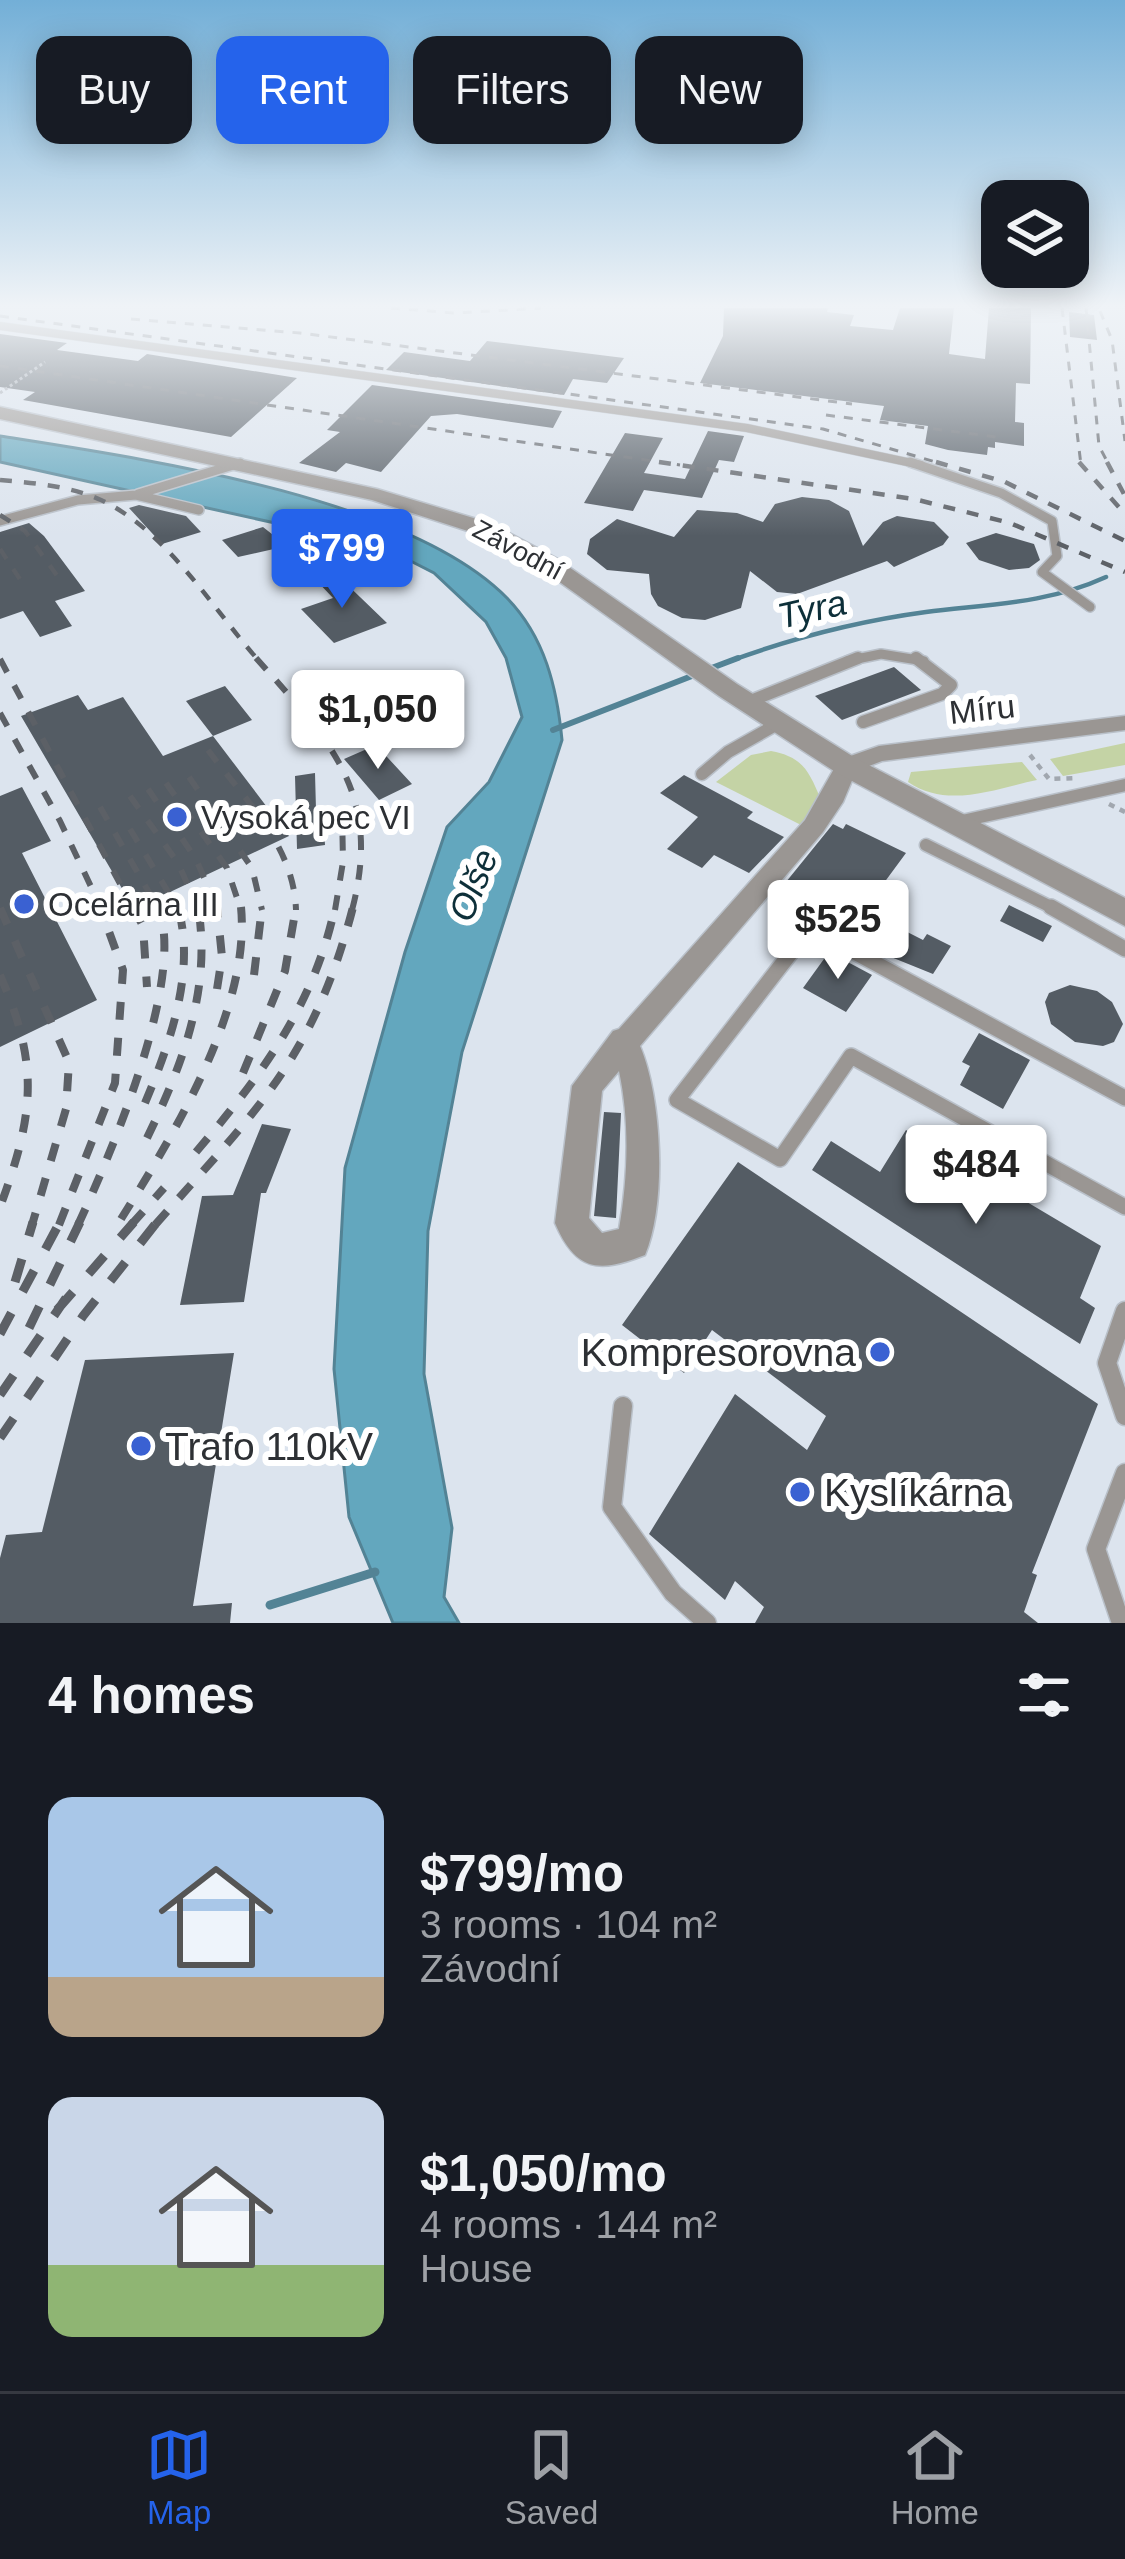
<!DOCTYPE html>
<meta charset="utf-8">
<style>
body{margin:0;font-family:Helvetica,sans-serif;background:#242831;color:#f1f3f6;height:100vh;display:flex;flex-direction:column;font-size:45px;white-space:nowrap}
*{box-sizing:border-box;margin:0}
p{font-size:39px;color:#9ea1a6}
.icon{flex:none;width:66px;height:66px;fill:none;stroke:currentColor;stroke-width:2;stroke-linecap:round;stroke-linejoin:round}
.map{position:relative;height:1623px;overflow:hidden}
.drawer{display:flex;flex-direction:column;background:#171b24;flex:1}
.drawer>*{flex:none}
.banner{position:absolute;left:36px;top:36px;width:1053px;height:108px;display:flex;gap:24px}
.buttons{position:absolute;left:981px;top:180px;display:grid;gap:24px}
.buttons a{display:grid;place-items:center;width:108px;height:108px;border-radius:24px;background:#171b24;box-shadow:0 6px 30px #0003;font-size:60px}
.price{position:absolute;translate:-50% -102px;padding:0 27px;border-radius:12px;background:#fff;color:#222;font-size:39px;line-height:78px;filter:drop-shadow(0 3px 6px #0008)}
.price::after{content:'';position:absolute;left:50%;top:72px;width:36px;height:27px;margin-left:-18px;background:inherit;clip-path:polygon(0 0,100% 0,50% 100%)}
.price.selected{background:#2563eb;color:#fff}
ul{padding:0;list-style:none}
li{display:flex;align-items:center;gap:36px;height:300px;padding:0 48px}
li span{display:grid;place-items:center;flex:none;width:336px;height:240px;border-radius:24px;color:#555}
li>.icon{margin-inline-start:auto}
span .icon{width:144px;height:144px;fill:#fffc;stroke-width:1}
li b{font-size:51px}
h2{display:flex;justify-content:space-between;align-items:center;height:144px;padding:0 48px;font-size:51px}
.tag{padding:0 42px;border-radius:24px;background:#171b24;box-shadow:0 6px 30px #0003;font-size:42px;line-height:108px}
.tag.selected{background:#2563eb;color:#fff}
.tabs{display:flex;justify-content:space-around;align-items:center;height:168px;border-top:3px solid #363941;background:#171b24;font-size:33px;color:#9ea1a6}
.tabs a{display:grid;justify-items:center;gap:6px}
.tabs .selected{color:#2563eb}
.map>svg:first-child{display:block}
.green{fill:#c4d3a5}
.water{fill:#63a7be;stroke:#538395;stroke-width:3}
.lines{fill:none;stroke-linecap:round;stroke-linejoin:round}
.stream-far2{stroke:#538395;stroke-width:4.5}
.stream-far1{stroke:#538395;stroke-width:6}
.stream{stroke:#538395;stroke-width:9}
.building{fill:#545c64}
.service-far4-casing{stroke:#b9c0c9;stroke-width:9}
.service-far3-casing{stroke:#b9c0c9;stroke-width:12}
.service-far2-casing{stroke:#b9c0c9;stroke-width:15}
.service-far1-casing{stroke:#b9c0c9;stroke-width:18}
.service-casing{stroke:#b9c0c9;stroke-width:21}
.minor-casing{stroke:#b9c0c9;stroke-width:3}
.tertiary-casing{stroke:#b9c0c9;stroke-width:3}
.path{stroke:#a1a7af;stroke-width:4.5;stroke-dasharray:6 6;stroke-linecap:butt}
.service-far4{stroke:#9a9693;stroke-width:8}
.service-far3{stroke:#9a9693;stroke-width:9}
.service-far2{stroke:#9a9693;stroke-width:12}
.service-far1{stroke:#9a9693;stroke-width:15}
.service{stroke:#9a9693;stroke-width:18}
.minor{fill:#9a9693;fill-rule:evenodd}
.tertiary{fill:#9a9693;fill-rule:evenodd}
.rail-far4{stroke:#5c6066;stroke-width:3;stroke-dasharray:9 9;stroke-linecap:butt}
.rail-far3{stroke:#5c6066;stroke-width:4.5;stroke-dasharray:12 12;stroke-linecap:butt}
.rail-far2{stroke:#5c6066;stroke-width:6;stroke-dasharray:15 15;stroke-linecap:butt}
.rail-far1{stroke:#5c6066;stroke-width:8;stroke-dasharray:18 18;stroke-linecap:butt}
.rail{stroke:#5c6066;stroke-width:9;stroke-dasharray:24 24;stroke-linecap:butt}
.path-bridge{stroke:#a1a7af;stroke-width:3;stroke-dasharray:3 3;stroke-linecap:butt}
.poi-dot{fill:#3a61d2;stroke:#fff;stroke-width:4.5}
.labels{text-anchor:middle;dominant-baseline:central;stroke-width:12;stroke-linejoin:round;paint-order:stroke}
.far-street-label{font-size:27px;fill:#2d3034;stroke:#fff}
.street-label{font-size:33px;fill:#2d3034;stroke:#fff}
.poi-label{font-size:33px;fill:#2d3034;stroke:#fff;text-anchor:start}
.water-label{font-size:36px;font-style:italic;fill:#0d2f39;stroke:#fff}
.near-poi-label{font-size:39px;fill:#2d3034;stroke:#fff;text-anchor:start}
</style>
<div class="map">
<svg width="1125" height="1623" viewBox="0 0 1125 1623">
<rect width="100%" height="100%" fill="#dce4ee"/>
<!-- green -->
<path class="green" d="M 1125,743 L 1125,765 L 1063,776 L 1050,759 Z
M 771,751 C 803,757 809,771 821,800 L 801,825 L 716,782 L 751,755 Z
M 1022,762 L 1037,780 C 993,789 948,809 908,782 L 911,772 Z"/>
<!-- water -->
<path class="water" d="M 0,436 C 139,458 407,496 507,598 C 545,637 557,688 562,740 L 462,1052 L 428,1231 L 424,1374 L 452,1528 L 444,1597 L 459,1623 L 393,1623 L 349,1517 L 334,1369 L 345,1168 L 405,952 L 447,827 L 489,782 L 522,717 L 506,658 L 486,622 L 434,573 L 391,551 L 337,530 L 284,525 L 0,462 Z"/>
<g class="lines">
<!-- stream-far2 -->
<path class="stream-far2" d="M 730,661 C 793,638 859,621 926,612 C 989,604 1047,604 1106,577"/>
<!-- stream-far1 -->
<path class="stream-far1" d="M 709,669 L 738,658
M 553,730 L 697,674"/>
<!-- stream -->
<path class="stream" d="M 270,1605 L 375,1572"/>
</g>
<!-- building -->
<path class="building" d="M 724,308 L 828,308 L 827,312 L 854,315 L 850,326 L 893,330 L 900,308 L 954,308 L 949,354 L 985,359 L 989,308 L 1031,308 L 1030,384 L 1016,383 L 1015,422 L 1024,423 L 1024,446 L 995,442 L 995,448 L 988,447 L 987,455 L 948,450 L 925,444 L 928,426 L 880,420 L 884,406 L 700,383 L 723,336 Z
M 1069,312 L 1094,315 L 1097,340 L 1070,337 Z
M 0,334 L 67,343 L 57,350 L 138,361 L 147,354 L 297,378 L 231,437 L 23,400 L 35,392 L 0,387 Z
M 487,341 L 624,358 L 607,383 L 573,379 L 564,395 L 386,370 L 404,352 L 470,361 Z
M 372,385 L 562,411 L 553,428 L 457,414 L 431,416 L 381,472 L 346,463 L 336,472 L 299,463 L 340,432 L 327,430 Z
M 708,431 L 744,436 L 734,462 L 719,460 L 702,498 L 644,490 L 633,511 L 584,503 L 625,433 L 663,438 L 644,473 L 685,479 Z
M 802,497 L 829,500 L 849,511 L 863,546 L 883,522 L 897,516 L 934,522 L 949,537 L 943,545 L 894,567 L 887,561 L 797,594 L 777,592 L 750,571 L 741,608 L 705,620 L 682,618 L 658,606 L 651,594 L 649,574 L 607,570 L 587,554 L 590,539 L 617,519 L 674,537 L 697,510 L 737,513 L 763,522 L 775,504 Z
M 139,505 L 186,516 L 201,532 L 162,544 L 129,508 Z
M 29,523 L 44,536 L 85,591 L 55,601 L 72,626 L 40,637 L 23,611 L 0,619 L 0,532 Z
M 263,527 L 287,546 L 238,557 L 222,540 Z
M 996,533 L 1034,544 L 1040,560 L 1029,568 L 1009,570 L 979,560 L 966,543 Z
M 333,571 L 387,623 L 334,643 L 301,609 L 333,598 L 314,578 Z
M 894,667 L 921,690 L 842,720 L 815,696 Z
M 225,686 L 252,720 L 213,736 L 186,701 Z
M 78,695 L 88,710 L 123,697 L 163,756 L 213,736 L 289,836 L 134,909 L 21,716 Z
M 376,745 L 412,784 L 379,800 L 344,759 Z
M 315,773 L 316,810 L 323,809 L 325,845 L 297,849 L 295,776 Z
M 684,775 L 753,812 L 747,818 L 784,837 L 749,873 L 714,855 L 702,868 L 667,849 L 698,817 L 660,793 Z
M 22,787 L 51,841 L 22,853 L 97,1000 L 0,1047 L 0,796 Z
M 833,824 L 843,829 L 846,824 L 906,853 L 864,910 L 923,940 L 927,934 L 951,946 L 933,974 L 886,955 L 844,933 L 848,927 L 788,896 L 796,887 L 786,882 Z
M 1009,905 L 1052,926 L 1043,942 L 1000,921 Z
M 829,952 L 872,975 L 846,1012 L 803,988 Z
M 1070,985 L 1097,991 L 1112,1002 L 1123,1024 L 1114,1042 L 1103,1046 L 1075,1042 L 1051,1024 L 1045,1002 L 1049,993 Z
M 979,1033 L 1030,1060 L 1003,1109 L 960,1085 L 970,1066 L 962,1062 Z
M 604,1112 L 621,1113 L 616,1218 L 594,1216 Z
M 262,1124 L 291,1129 L 266,1193 L 261,1193 L 244,1302 L 180,1305 L 202,1196 L 233,1195 Z
M 906,1130 L 1101,1246 L 1080,1298 L 1095,1308 L 1080,1344 L 812,1170 L 831,1141 L 880,1172 Z
M 738,1162 L 1098,1404 L 1032,1573 L 1037,1575 L 1024,1612 L 1038,1623 L 755,1623 L 764,1607 L 735,1581 L 725,1600 L 649,1534 L 735,1394 L 807,1450 L 826,1416 L 712,1330 L 684,1373 L 622,1325 Z
M 234,1353 L 193,1606 L 232,1603 L 230,1623 L 0,1623 L 0,1558 L 6,1535 L 42,1532 L 85,1360 Z"/>
<g class="lines">
<!-- service-far4 casing -->
<g class="service-far4-casing">
<path id="service-far4" d="M 0,326 L 747,428 L 921,465
M 234,465 L 240,463"/>
</g>
<!-- service-far3 casing -->
<g class="service-far3-casing">
<path id="service-far3" d="M 910,462 L 1001,493 L 1052,521 L 1057,556 L 1042,572 L 1090,607
M 138,494 L 240,463
M 0,521 L 78,500 L 136,495 L 199,510
M 847,661 L 881,654 L 924,661"/>
</g>
<!-- service-far2 casing -->
<g class="service-far2-casing">
<path id="service-far2" d="M 748,702 L 858,658
M 863,722 L 942,694 L 951,685 L 916,658
M 702,774 L 728,752 L 779,723
M 962,821 L 1125,785
M 926,845 L 1057,910"/>
</g>
<!-- service-far1 casing -->
<g class="service-far1-casing">
<path id="service-far1" d="M 1051,907 L 1125,949
M 1125,1098 L 810,928 L 677,1100 L 780,1159 L 851,1056 L 1125,1207"/>
</g>
<!-- service casing -->
<g class="service-casing">
<path id="service" d="M 1125,1311 L 1107,1363 L 1125,1416
M 623,1406 L 612,1507 L 673,1593 L 707,1623
M 1121,1623 L 1096,1549 L 1125,1473"/>
</g>
<!-- minor casing -->
<g class="minor-casing">
<path id="minor" d="M 1125,716 L 1125,730 L 882,761 L 856,771 L 843,802 L 823,832 L 640,1046 C 662,1098 667,1202 645,1255 C 599,1273 576,1272 555,1223 L 572,1086 L 613,1031 L 619,1029 L 805,820 L 839,760 L 879,746 ZM 619,1071 C 630,1122 628,1178 619,1229 L 602,1233 L 589,1218 L 602,1091 Z"/>
</g>
<!-- tertiary casing -->
<g class="tertiary-casing">
<path id="tertiary" d="M 0,407 L 377,489 L 490,523 L 556,558 L 737,684 L 857,759 L 1125,898 L 1125,926 L 837,773 L 719,696 L 540,568 L 474,533 L 372,500 L 0,419 Z"/>
</g>
<!-- path -->
<path class="path" d="M 1030,755 L 1049,779 L 1077,778
M 1109,804 L 1125,812"/>
<!-- service-far4 -->
<use href="#service-far4" class="service-far4"/>
<!-- service-far3 -->
<use href="#service-far3" class="service-far3"/>
<!-- service-far2 -->
<use href="#service-far2" class="service-far2"/>
<!-- service-far1 -->
<use href="#service-far1" class="service-far1"/>
<!-- service -->
<use href="#service" class="service"/>
<!-- minor -->
<use href="#minor" class="minor"/>
<!-- tertiary -->
<use href="#tertiary" class="tertiary"/>
<!-- rail-far4 -->
<path class="rail-far4" d="M 391,308 L 455,313 L 541,308
M 1062,308 L 1081,465
M 1086,308 L 1099,446 L 1109,465
M 1100,311 L 1112,340 L 1125,441
M 0,316 L 823,429 L 946,465
M 131,319 L 300,333 L 852,404
M 0,366 L 680,465
M 826,415 L 1004,438"/>
<!-- rail-far3 -->
<path class="rail-far3" d="M 659,462 L 914,499 L 1010,523 L 1125,572
M 936,462 L 1005,482 L 1125,541
M 1079,462 L 1125,514
M 1107,462 L 1125,496
M 0,480 C 34,483 70,486 101,500 C 167,531 213,609 259,661
M 0,515 L 25,531 L 58,577
M 0,549 L 25,587"/>
<!-- rail-far2 -->
<path class="rail-far2" d="M 256,658 C 330,741 383,793 352,910
M 0,659 L 134,910
M 0,713 L 60,821 L 102,910
M 208,750 C 244,799 294,845 296,910
M 189,777 L 252,868 L 262,910
M 166,783 L 227,868 L 241,910
M 148,789 L 196,859 L 218,910
M 130,796 L 178,863 L 199,910
M 100,807 L 159,910
M 130,829 L 179,910
M 335,910 L 343,862 L 342,810"/>
<!-- rail-far1 -->
<path class="rail-far1" d="M 133,907 L 143,926 L 147,987
M 0,908 L 69,1062 L 66,1109 L 32,1225
M 0,975 C 40,1066 34,1115 0,1207
M 254,975 L 262,907
M 217,989 L 222,957 L 217,907
M 243,1073 L 285,971 L 296,907
M 145,1103 C 170,1043 196,972 178,907
M 147,1138 C 182,1066 212,989 198,907
M 196,1152 C 260,1077 314,1006 335,907
M 121,1219 C 173,1136 251,1008 241,907
M 59,1225 L 115,1083 L 123,970 L 100,907
M 78,1225 C 110,1156 187,977 158,907
M 131,1225 L 164,1188
M 155,1225 C 254,1113 314,1059 353,907"/>
<!-- rail -->
<path class="rail" d="M 15,1282 L 33,1222
M 57,1310 L 134,1222
M 29,1328 L 80,1222
M 0,1334 L 60,1222
M 0,1395 L 66,1298
M 0,1438 L 83,1316 L 157,1222"/>
<!-- path-bridge -->
<path class="path-bridge" d="M 0,393 L 45,362"/>
</g>
<!-- sky -->
<linearGradient id="sky" x2="0" y2="1"><stop stop-color="#73afd7"/><stop offset="0.57" stop-color="#eff3f7"/><stop offset="1" stop-color="#eff3f7" stop-opacity="0"/></linearGradient>
<rect width="1125" height="536" fill="url(#sky)"/>
<!-- markers -->
<g class="poi-dot">
<circle cx="177" cy="817" r="12"/>
<circle cx="24" cy="904" r="12"/>
<circle cx="880" cy="1352" r="12"/>
<circle cx="141" cy="1446" r="12"/>
<circle cx="800" cy="1492" r="12"/>
</g>
<g class="labels">
<!-- far-street labels -->
<g class="far-street-label">
<text transform="translate(518 550) rotate(28)">Závodní</text>
</g>
<!-- street labels -->
<g class="street-label">
<text transform="translate(982 709) rotate(-6)">Míru</text>
</g>
<!-- poi labels -->
<g class="poi-label">
<text x="201" y="817">Vysoká pec VI</text>
<text x="48" y="904">Ocelárna III</text>
</g>
<!-- water labels -->
<g class="water-label">
<text transform="translate(812 609) rotate(-13)">Tyra</text>
<text transform="translate(473 885) rotate(-68)">Olše</text>
</g>
<!-- near-poi labels -->
<g class="near-poi-label">
<text x="856" y="1352" text-anchor="end">Kompresorovna</text>
<text x="165" y="1446">Trafo 110kV</text>
<text x="824" y="1492">Kyslíkárna</text>
</g>
</g>
</svg>
<div class="buttons">
<a><svg class="icon" aria-label="layers" viewBox="0 0 24 24"><path d="M12 4l9 5-9 5-9-5zM3 14l9 5 9-5"/></svg></a>
</div>
<b class="price selected" style="left:342px;top:611px">$799</b>
<b class="price" style="left:378px;top:772px">$1,050</b>
<b class="price" style="left:838px;top:982px">$525</b>
<b class="price" style="left:976px;top:1227px">$484</b>
<div class="banner">
<a class="tag">Buy</a>
<a class="tag selected">Rent</a>
<a class="tag">Filters</a>
<a class="tag">New</a>
</div>
</div>
<section class="drawer">
<h2>4 homes<svg class="icon" aria-label="filters" viewBox="0 0 24 24"><path d="M4 7h16M4 17h16"/><circle cx="9" cy="7" r="2"/><circle cx="15" cy="17" r="2"/></svg></h2>
<ul>
<li><span style="background:linear-gradient(#a9c7e8 75%,#b9a48a 0)"><svg class="icon" aria-label="home" viewBox="0 0 24 24"><path d="M3 11l9-7 9 7M6 9v11h12V9"/></svg></span><div><b>$799/mo</b><p>3 rooms · 104 m²</p><p>Závodní</p></div></li>
<li><span style="background:linear-gradient(#c9d6e8 70%,#8fb573 0)"><svg class="icon" aria-label="home" viewBox="0 0 24 24"><path d="M3 11l9-7 9 7M6 9v11h12V9"/></svg></span><div><b>$1,050/mo</b><p>4 rooms · 144 m²</p><p>House</p></div></li>
</ul>
</section>
<nav class="tabs">
<a class="selected"><svg class="icon" aria-label="map" viewBox="0 0 24 24"><path d="M3 6l6-2 6 2 6-2v14l-6 2-6-2-6 2zM9 4v14M15 6v14"/></svg>Map</a>
<a><svg class="icon" aria-label="saved" viewBox="0 0 24 24"><path d="M7 4h10v16l-5-4-5 4z"/></svg>Saved</a>
<a><svg class="icon" aria-label="home" viewBox="0 0 24 24"><path d="M3 11l9-7 9 7M6 9v11h12V9"/></svg>Home</a>
</nav>
